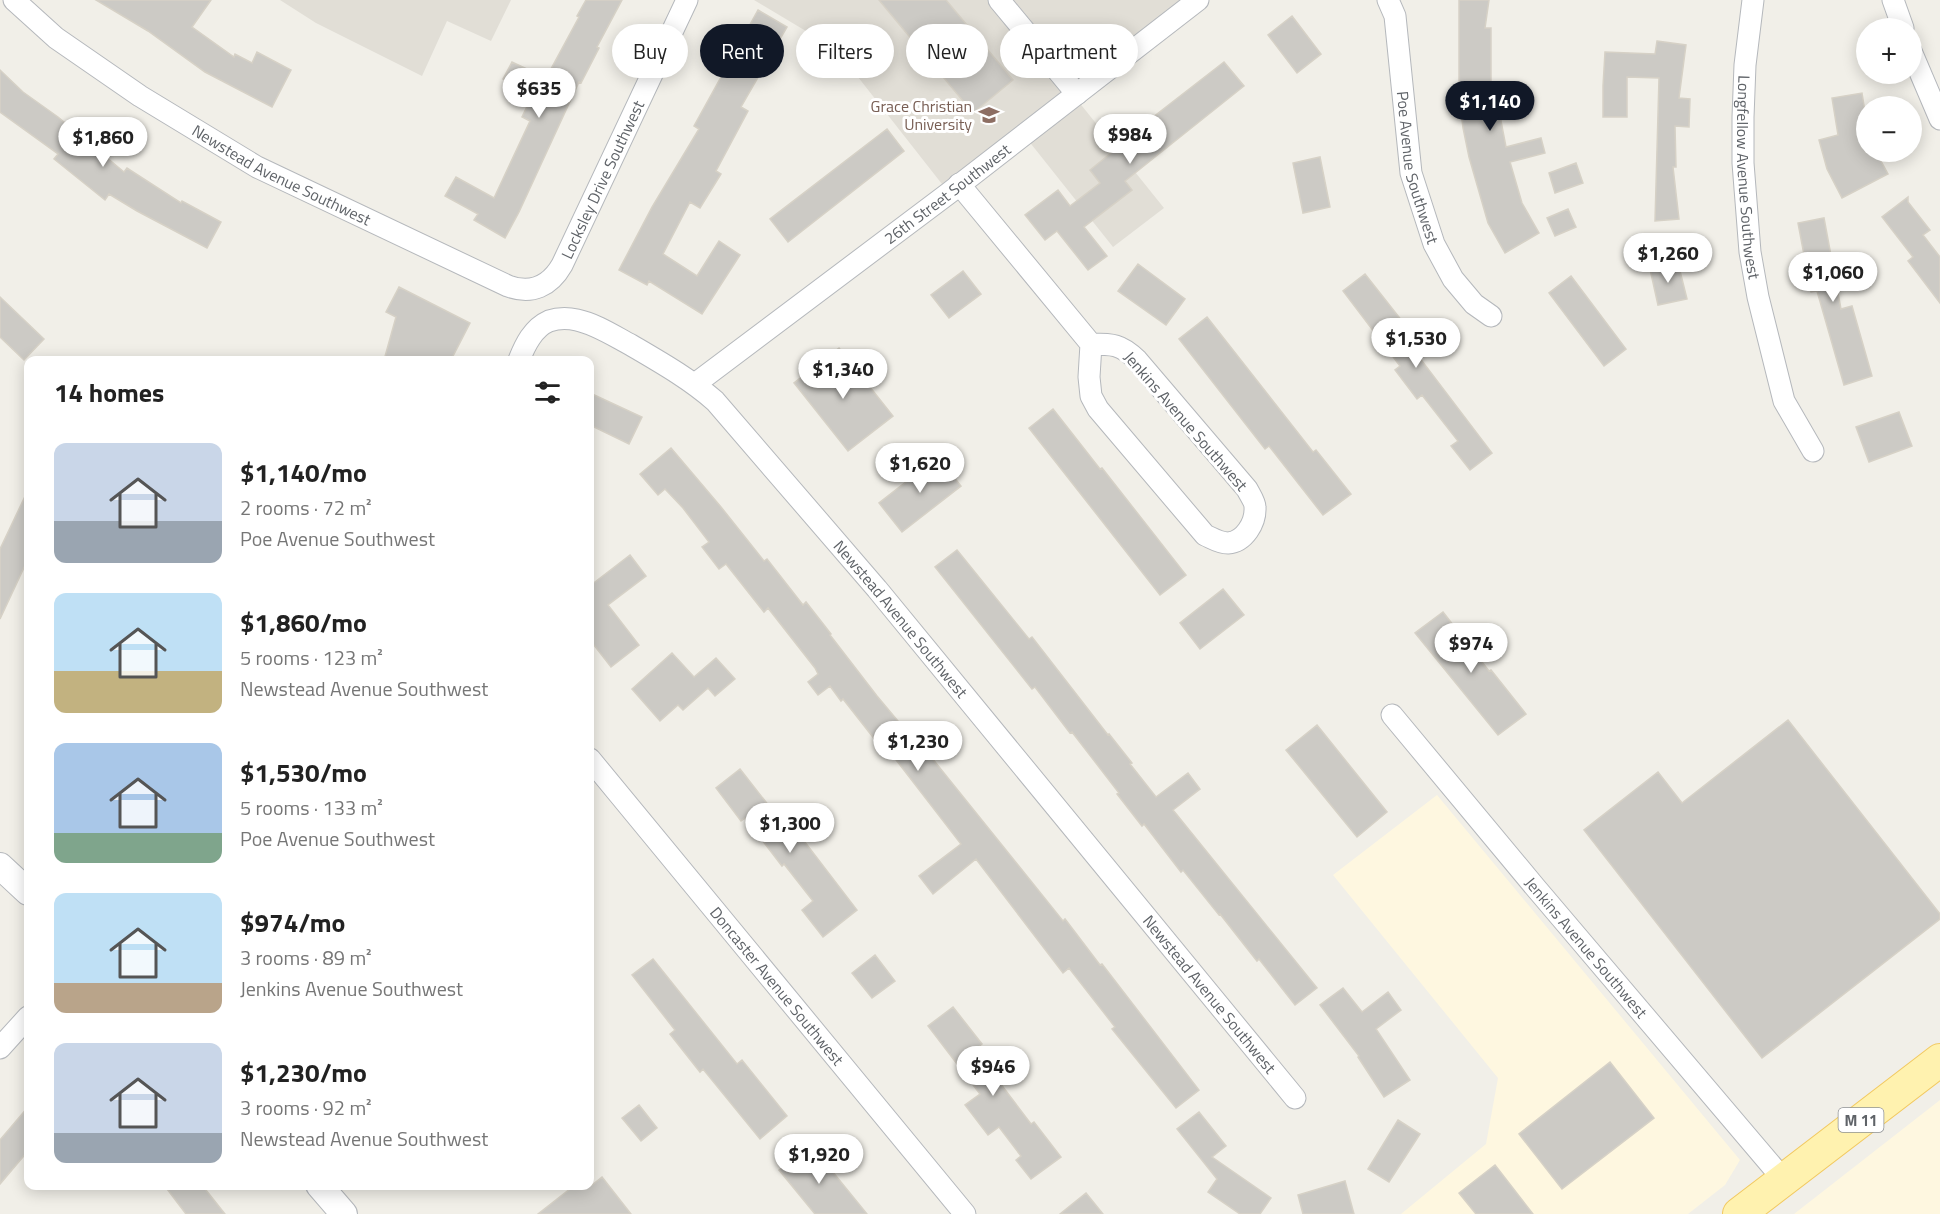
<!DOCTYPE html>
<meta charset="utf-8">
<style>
body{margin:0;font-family:"Titillium Web",sans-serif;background:#f2f2f2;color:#222;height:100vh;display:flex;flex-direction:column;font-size:22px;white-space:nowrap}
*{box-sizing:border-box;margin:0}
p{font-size:20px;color:#767676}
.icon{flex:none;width:33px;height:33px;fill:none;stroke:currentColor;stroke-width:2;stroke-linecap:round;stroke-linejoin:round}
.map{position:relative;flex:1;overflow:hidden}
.drawer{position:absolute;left:24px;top:356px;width:570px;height:834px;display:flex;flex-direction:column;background:#fff;border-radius:12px;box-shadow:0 3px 15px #0003}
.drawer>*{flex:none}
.top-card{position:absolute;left:612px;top:24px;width:570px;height:54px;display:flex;gap:12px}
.controls{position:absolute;left:1856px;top:18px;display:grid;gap:12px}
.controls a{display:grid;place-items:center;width:66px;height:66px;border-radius:50%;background:#fff;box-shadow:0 3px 15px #0003;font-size:30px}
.price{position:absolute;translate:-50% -51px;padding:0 14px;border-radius:21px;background:#fff;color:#222;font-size:20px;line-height:39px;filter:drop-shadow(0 2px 3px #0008)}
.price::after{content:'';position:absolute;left:50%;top:36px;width:18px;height:14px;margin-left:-9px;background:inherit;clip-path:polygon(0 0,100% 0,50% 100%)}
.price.on{background:#111827;color:#fff}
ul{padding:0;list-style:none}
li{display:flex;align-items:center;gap:18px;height:150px;padding:0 30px}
li span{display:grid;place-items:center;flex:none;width:168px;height:120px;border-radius:12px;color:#555}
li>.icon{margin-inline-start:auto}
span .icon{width:72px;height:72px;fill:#fffc;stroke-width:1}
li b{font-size:26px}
h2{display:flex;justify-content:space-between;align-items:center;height:72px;padding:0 30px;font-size:26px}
.chip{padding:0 21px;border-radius:27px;background:#fff;box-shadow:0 3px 15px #0003;font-size:21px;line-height:54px}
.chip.on{background:#111827;color:#fff}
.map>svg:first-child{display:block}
.commercial{fill:#fef7e0}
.education{fill:#e1ded6}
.building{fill:#cccac5;stroke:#d6d1c6;stroke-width:1.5}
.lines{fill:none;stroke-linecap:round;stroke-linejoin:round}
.minor-casing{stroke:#b5b8bc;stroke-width:23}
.tertiary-casing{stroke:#b5b8bc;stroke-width:28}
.primary-casing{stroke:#f2c960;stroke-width:34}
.minor{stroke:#fff;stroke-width:21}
.tertiary{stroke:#fff;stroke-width:26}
.primary{stroke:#fff2af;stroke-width:32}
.labels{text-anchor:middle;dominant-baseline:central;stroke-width:6;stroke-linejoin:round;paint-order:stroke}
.shield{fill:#fff;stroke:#8f9295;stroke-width:1.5}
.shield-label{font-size:15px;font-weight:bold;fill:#5f6368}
.education-label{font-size:16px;fill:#785e54;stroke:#fff;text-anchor:end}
.street-label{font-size:16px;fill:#5f6368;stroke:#fff}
</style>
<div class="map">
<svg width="1940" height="1214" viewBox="0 0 1940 1214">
<rect width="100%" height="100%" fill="#f1efe8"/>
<!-- commercial -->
<path class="commercial" d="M 1437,795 L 1740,1160 L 1725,1185 L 1688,1214 L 1401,1214 L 1486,1144 L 1498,1078 L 1333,875 Z
M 1940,1100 L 1940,1214 L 1794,1214 Z"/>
<!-- education -->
<path class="education" d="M 280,0 L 511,0 L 491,41 L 447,21 L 422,76 L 316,23 Z
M 754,0 L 1199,0 L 1074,96 L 1164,208 L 1113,247 L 1024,135 L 949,193 L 836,49 Z"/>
<!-- building -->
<path class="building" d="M 96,0 L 211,0 L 192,27 L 234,57 L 235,54 L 252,63 L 257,52 L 291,70 L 272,107 L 205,72 L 148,31 Z
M 586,0 L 622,0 L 597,47 L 599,48 L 581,83 L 579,82 L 519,212 L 505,238 L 474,220 L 478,214 L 445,196 L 456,177 L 494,198 L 530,121 L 522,117 L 533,94 L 503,79 L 512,62 L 546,78 L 579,17 L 577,16 Z
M 879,0 L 946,0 L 1013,80 L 973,113 Z
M 1459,0 L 1489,0 L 1485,28 L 1491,28 L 1491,88 L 1498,87 L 1501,121 L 1506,147 L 1541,138 L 1545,153 L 1510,162 L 1522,203 L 1539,233 L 1505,253 L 1488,223 L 1469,157 L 1463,128 L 1459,95 Z
M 758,10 L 787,27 L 741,107 L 748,111 L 716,171 L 721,174 L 700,208 L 690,202 L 663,254 L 697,276 L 719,241 L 740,255 L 702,314 L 649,281 L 647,285 L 619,270 L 652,207 L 699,129 L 694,126 Z
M 1292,16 L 1321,54 L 1297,73 L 1268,35 Z
M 1657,41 L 1686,45 L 1679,98 L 1690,99 L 1689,127 L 1675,126 L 1676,167 L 1673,167 L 1679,219 L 1655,221 L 1659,78 L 1627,77 L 1627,117 L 1603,117 L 1603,86 L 1605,52 L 1655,54 Z
M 1224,62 L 1244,86 L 1125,181 L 1132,190 L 1084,227 L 1107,256 L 1088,270 L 1057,231 L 1045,240 L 1025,215 L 1058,190 L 1070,206 L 1100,183 L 1090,170 L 1122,144 L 1121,142 Z
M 0,70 L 23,92 L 58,117 L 124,172 L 127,168 L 181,203 L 182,201 L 221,222 L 207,248 L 137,211 L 109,194 L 105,200 L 54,159 L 58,154 L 0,112 Z
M 1862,93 L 1866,118 L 1866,152 L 1876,152 L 1888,174 L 1842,198 L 1827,169 L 1819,140 L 1838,135 L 1832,98 Z
M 887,129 L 904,151 L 788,242 L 770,219 Z
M 1320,157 L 1330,207 L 1303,213 L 1293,163 Z
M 1576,163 L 1583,183 L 1555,193 L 1549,173 Z
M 1908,197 L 1908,202 L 1930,230 L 1923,235 L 1940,257 L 1940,303 L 1908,261 L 1913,257 L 1882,217 Z
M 1568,209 L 1576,227 L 1555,236 L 1547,218 Z
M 1824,218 L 1841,309 L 1852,306 L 1872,376 L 1844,385 L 1817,291 L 1811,292 L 1798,223 Z
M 1678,263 L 1687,299 L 1658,305 L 1650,269 Z
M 1138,264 L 1185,299 L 1166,325 L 1118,291 Z
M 963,271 L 981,294 L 949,318 L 931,295 Z
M 1365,274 L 1410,331 L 1403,336 L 1492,453 L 1470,470 L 1451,446 L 1458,441 L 1422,395 L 1417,399 L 1395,370 L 1400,366 L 1343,291 Z
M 1571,276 L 1626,349 L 1604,366 L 1549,293 Z
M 399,287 L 470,323 L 451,360 L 384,360 L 396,317 L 386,312 Z
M 0,297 L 44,339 L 24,360 L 0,337 Z
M 1207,317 L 1313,452 L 1316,450 L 1351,494 L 1323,515 L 1269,446 L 1265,449 L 1179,339 Z
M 839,348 L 893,416 L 848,451 L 794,383 Z
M 590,393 L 642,417 L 629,444 L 590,425 Z
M 1053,409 L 1100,469 L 1102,468 L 1186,575 L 1160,595 L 1029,428 Z
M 1899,412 L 1912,446 L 1869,462 L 1856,427 Z
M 671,448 L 721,507 L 764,561 L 767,559 L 803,605 L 806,602 L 831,634 L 830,635 L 877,696 L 913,739 L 915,737 L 1063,921 L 1065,919 L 1100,965 L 1102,964 L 1199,1090 L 1176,1108 L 1112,1029 L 1115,1027 L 1069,968 L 1063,973 L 976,859 L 933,894 L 919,876 L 961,844 L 883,743 L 880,746 L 843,699 L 841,701 L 830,686 L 818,695 L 808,682 L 818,674 L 815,668 L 768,608 L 764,612 L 726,564 L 719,569 L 702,547 L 709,542 L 683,508 L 665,489 L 658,495 L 640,474 Z
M 938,457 L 961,486 L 902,532 L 879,503 Z
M 28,490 L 28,559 L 0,619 L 0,549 Z
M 957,550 L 1029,639 L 1032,637 L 1108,735 L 1109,734 L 1132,763 L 1130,764 L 1156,797 L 1188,773 L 1200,789 L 1173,810 L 1317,988 L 1295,1005 L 1259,959 L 1257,961 L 1220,914 L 1219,915 L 1183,870 L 1181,872 L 1144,824 L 1142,826 L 1117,794 L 1119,793 L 1072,732 L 1070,733 L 1035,687 L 1032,689 L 935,567 Z
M 630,555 L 646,576 L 608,605 L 639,645 L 611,667 L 590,640 L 590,582 L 591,585 Z
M 1223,589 L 1244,615 L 1200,649 L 1180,623 Z
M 1443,612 L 1489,671 L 1491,670 L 1526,714 L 1498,735 L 1415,633 Z
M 672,653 L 694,677 L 716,658 L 735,679 L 715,696 L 708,688 L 683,710 L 678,705 L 660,721 L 632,689 Z
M 1788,720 L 1940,914 L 1940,919 L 1762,1058 L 1584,830 L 1658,772 L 1682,803 Z
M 1317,725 L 1387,812 L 1357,837 L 1286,750 Z
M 740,769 L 780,820 L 785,816 L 857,910 L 823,937 L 802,910 L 813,901 L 784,864 L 782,866 L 745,818 L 741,821 L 716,788 Z
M 875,955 L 895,981 L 872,998 L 852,973 Z
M 653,959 L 737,1064 L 742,1060 L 787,1116 L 760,1139 L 703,1069 L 700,1072 L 670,1034 L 675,1030 L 632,975 Z
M 1343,988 L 1362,1012 L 1388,992 L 1401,1010 L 1376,1029 L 1410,1080 L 1384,1097 L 1358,1057 L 1359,1056 L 1320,1005 Z
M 953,1007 L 982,1044 L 975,1050 L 1031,1124 L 1034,1122 L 1061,1157 L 1031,1179 L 1016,1160 L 1021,1156 L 999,1127 L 988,1135 L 965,1105 L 980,1094 L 928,1026 Z
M 1610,1062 L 1654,1118 L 1562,1189 L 1519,1134 Z
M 639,1105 L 657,1128 L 641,1141 L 622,1118 Z
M 28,1107 L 28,1151 L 0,1184 L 0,1140 Z
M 1199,1112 L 1226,1146 L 1212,1157 L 1271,1198 L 1260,1214 L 1240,1214 L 1208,1192 L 1217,1179 L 1177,1129 Z
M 1398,1120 L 1420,1134 L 1389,1182 L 1368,1169 Z
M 810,1144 L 867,1214 L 815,1214 L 779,1170 Z
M 1495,1165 L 1533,1214 L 1476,1214 L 1459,1193 Z
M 602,1177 L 631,1214 L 538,1214 L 575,1185 L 592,1185 Z
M 1345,1181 L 1354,1214 L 1303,1214 L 1298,1195 Z
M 164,1185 L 202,1185 L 225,1214 L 186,1214 Z
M 1086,1193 L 1103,1214 L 1060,1214 Z"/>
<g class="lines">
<!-- minor casing -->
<g class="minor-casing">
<g id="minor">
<path id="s1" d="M 14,0 L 56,38 L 140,96 L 257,167 L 508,286 C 532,295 550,286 562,265 L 687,0"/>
<path d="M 999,0 L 1077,94"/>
<path id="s2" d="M 1388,0 L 1395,16 L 1411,173 L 1434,244 L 1453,279 L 1474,304 L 1491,316"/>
<path id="s3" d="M 1753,0 L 1745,65 L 1743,117 L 1743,163 L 1750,252 L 1758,297 L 1784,401 L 1813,451"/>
<path d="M 1893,0 L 1903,28"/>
<path d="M 1911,51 L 1940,119"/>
<path d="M 959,184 L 1091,344 L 1089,377 L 1091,396 L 1098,409 L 1205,535 C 1212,538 1219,543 1228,543 C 1244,542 1256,523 1255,507 C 1255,502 1250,495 1247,489 L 1137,360 C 1121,344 1112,344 1091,344"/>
<path id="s4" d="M 519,360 C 525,345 533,328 549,321 C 558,318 568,318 577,320 C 596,324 614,336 631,345 C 660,362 690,379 715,401 L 877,589 L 1295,1098"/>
<path id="s5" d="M 695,384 L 949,193 L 1198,0"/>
<path id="s6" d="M 1392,715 L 1535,887 L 1783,1179"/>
<path id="s7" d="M 590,759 L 965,1214"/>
<path d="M 0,1048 L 28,1017"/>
</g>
</g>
<!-- tertiary casing -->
<g class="tertiary-casing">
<path id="tertiary" d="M 0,866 L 28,892
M 319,1185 L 344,1214"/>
</g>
<!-- primary casing -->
<g class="primary-casing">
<path id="primary" d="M 1739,1214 L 1940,1060"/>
</g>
<!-- minor -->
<use href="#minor" class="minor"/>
<!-- tertiary -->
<use href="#tertiary" class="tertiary"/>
<!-- primary -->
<use href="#primary" class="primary"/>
</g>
<!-- icons -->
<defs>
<g id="university-bare" transform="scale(1.62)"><path d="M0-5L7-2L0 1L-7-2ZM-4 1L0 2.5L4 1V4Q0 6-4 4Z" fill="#8d6e63" stroke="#fff" stroke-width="2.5" paint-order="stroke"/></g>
</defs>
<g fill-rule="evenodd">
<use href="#university-bare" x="989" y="115"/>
</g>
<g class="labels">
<!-- shield labels -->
<rect class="shield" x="1838.5" y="1108" width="45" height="24" rx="4.5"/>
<g class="shield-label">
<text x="1861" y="1120">M 11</text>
</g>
<!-- education labels -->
<g class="education-label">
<text x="972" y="106">Grace Christian<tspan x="972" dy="18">University</tspan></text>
</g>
<!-- street labels -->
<g class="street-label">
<text stroke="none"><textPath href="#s2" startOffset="171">Poe Avenue Southwest</textPath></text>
<text stroke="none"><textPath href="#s1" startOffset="321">Newstead Avenue Southwest</textPath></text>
<text stroke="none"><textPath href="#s3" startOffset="178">Longfellow Avenue Southwest</textPath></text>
<text stroke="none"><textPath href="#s1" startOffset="732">Locksley Drive Southwest</textPath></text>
<text stroke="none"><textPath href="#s5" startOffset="316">26th Street Southwest</textPath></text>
<text transform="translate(1186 421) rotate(49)">Jenkins Avenue Southwest</text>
<text stroke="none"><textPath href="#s4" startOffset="526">Newstead Avenue Southwest</textPath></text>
<text stroke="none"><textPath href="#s6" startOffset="303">Jenkins Avenue Southwest</textPath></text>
<text stroke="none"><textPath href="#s7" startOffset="294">Doncaster Avenue Southwest</textPath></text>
<text stroke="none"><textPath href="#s4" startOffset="1012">Newstead Avenue Southwest</textPath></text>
</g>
</g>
</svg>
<div class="controls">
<a>+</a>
<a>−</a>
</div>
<b class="price" style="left:539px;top:119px">$635</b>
<b class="price on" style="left:1490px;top:132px">$1,140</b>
<b class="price" style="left:1130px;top:165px">$984</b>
<b class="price" style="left:103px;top:168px">$1,860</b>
<b class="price" style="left:1668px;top:284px">$1,260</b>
<b class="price" style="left:1833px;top:303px">$1,060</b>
<b class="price" style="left:1416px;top:369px">$1,530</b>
<b class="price" style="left:843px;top:400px">$1,340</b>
<b class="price" style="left:920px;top:494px">$1,620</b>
<b class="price" style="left:1471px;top:674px">$974</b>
<b class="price" style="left:918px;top:772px">$1,230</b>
<b class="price" style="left:790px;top:854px">$1,300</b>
<b class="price" style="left:993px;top:1097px">$946</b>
<b class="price" style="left:819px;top:1185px">$1,920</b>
<div class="top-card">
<a class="chip">Buy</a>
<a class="chip on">Rent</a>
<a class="chip">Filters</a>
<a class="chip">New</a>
<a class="chip">Apartment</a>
</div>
<section class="drawer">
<h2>14 homes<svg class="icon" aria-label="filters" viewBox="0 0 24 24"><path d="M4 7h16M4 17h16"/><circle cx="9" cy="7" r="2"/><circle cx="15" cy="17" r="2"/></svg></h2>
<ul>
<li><span style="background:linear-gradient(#c9d6e8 65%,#9aa5b1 0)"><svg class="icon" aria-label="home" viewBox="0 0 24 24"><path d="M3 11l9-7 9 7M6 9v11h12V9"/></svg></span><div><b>$1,140/mo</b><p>2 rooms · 72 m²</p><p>Poe Avenue Southwest</p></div></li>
<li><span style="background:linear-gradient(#bfe0f5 65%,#c2b280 0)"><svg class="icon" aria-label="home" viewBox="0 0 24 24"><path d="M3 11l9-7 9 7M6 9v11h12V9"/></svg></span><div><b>$1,860/mo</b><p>5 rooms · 123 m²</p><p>Newstead Avenue Southwest</p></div></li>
<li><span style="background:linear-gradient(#a9c7e8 75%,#7fa58c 0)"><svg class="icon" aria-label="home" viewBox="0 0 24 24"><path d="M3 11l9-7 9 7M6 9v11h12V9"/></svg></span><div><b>$1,530/mo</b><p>5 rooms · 133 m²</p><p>Poe Avenue Southwest</p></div></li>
<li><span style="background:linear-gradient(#bfe0f5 75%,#b9a48a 0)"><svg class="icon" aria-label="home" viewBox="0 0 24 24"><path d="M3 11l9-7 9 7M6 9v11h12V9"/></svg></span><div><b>$974/mo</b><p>3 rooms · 89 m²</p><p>Jenkins Avenue Southwest</p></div></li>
<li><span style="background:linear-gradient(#c9d6e8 75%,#9aa5b1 0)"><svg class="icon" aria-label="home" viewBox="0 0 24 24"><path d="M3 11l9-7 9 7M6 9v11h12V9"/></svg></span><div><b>$1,230/mo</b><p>3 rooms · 92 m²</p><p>Newstead Avenue Southwest</p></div></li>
</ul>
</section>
</div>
